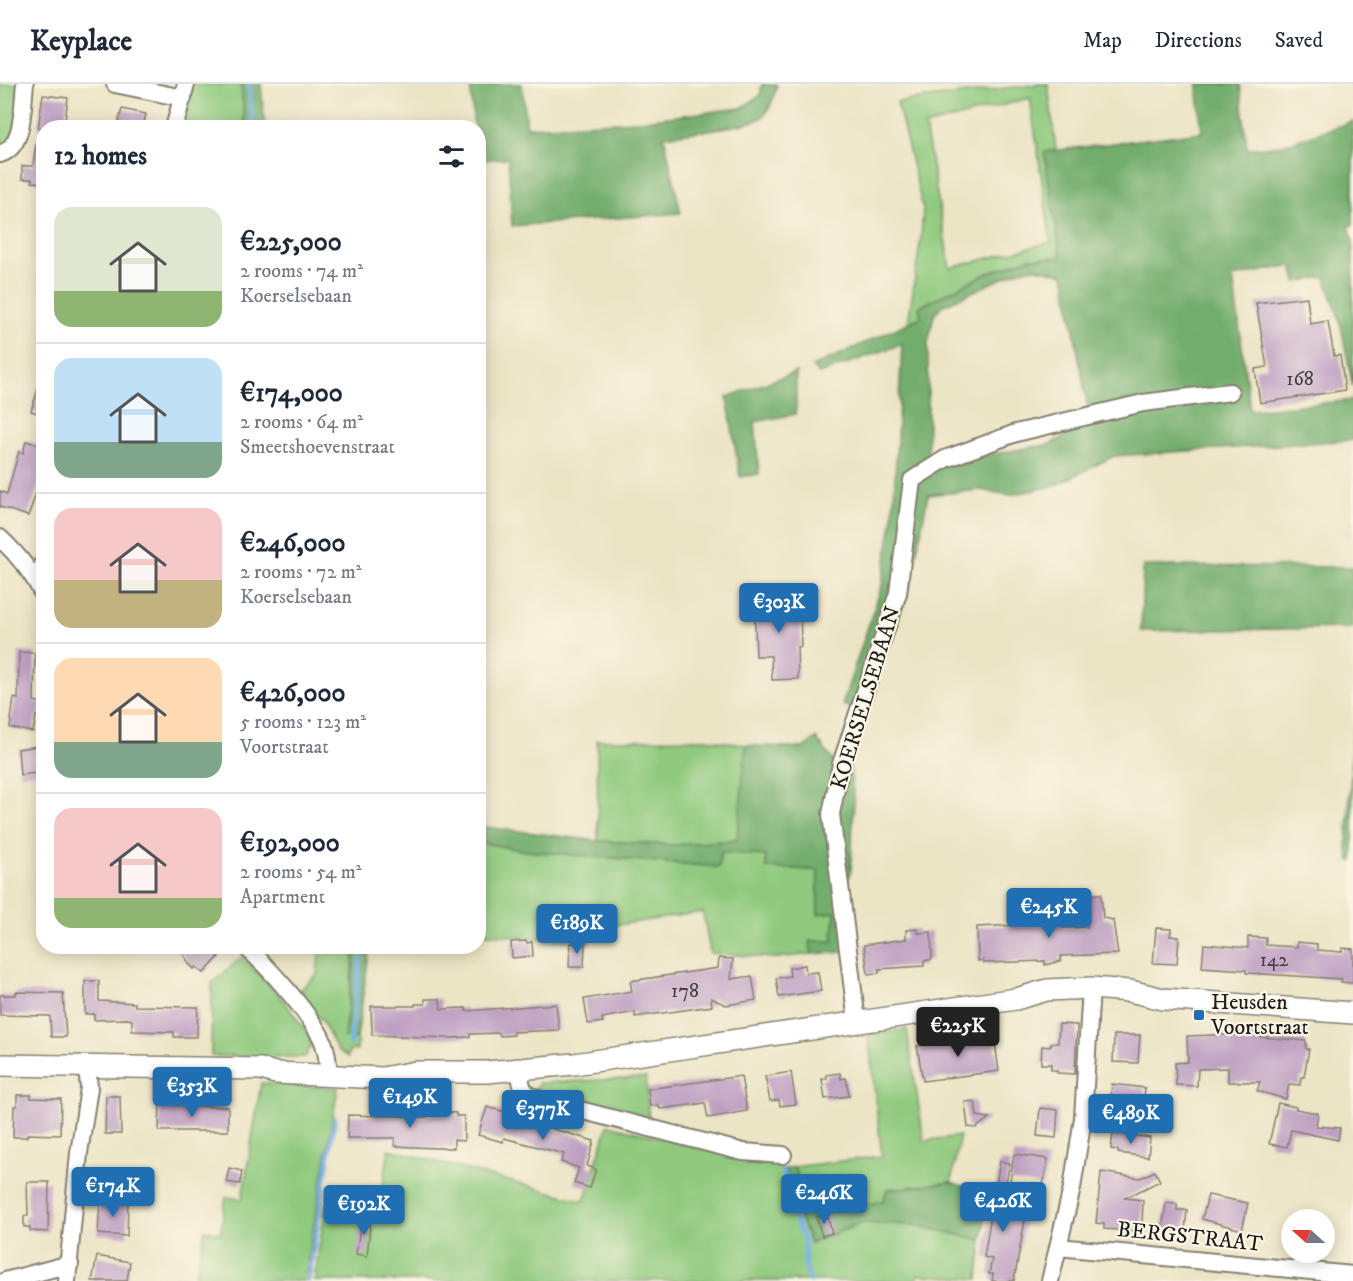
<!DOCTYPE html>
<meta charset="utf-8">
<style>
body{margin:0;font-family:"IM FELL DW Pica",serif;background:#f6f6f7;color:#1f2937;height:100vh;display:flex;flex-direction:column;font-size:22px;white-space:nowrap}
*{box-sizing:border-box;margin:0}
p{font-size:20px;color:#747a83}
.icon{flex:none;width:33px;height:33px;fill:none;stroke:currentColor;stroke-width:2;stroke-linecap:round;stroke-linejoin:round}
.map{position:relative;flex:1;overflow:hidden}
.side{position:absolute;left:36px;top:36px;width:450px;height:834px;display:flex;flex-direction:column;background:#fff;border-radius:24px;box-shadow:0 3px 15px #0003}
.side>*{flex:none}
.needle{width:39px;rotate:291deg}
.controls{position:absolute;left:1281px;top:1125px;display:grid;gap:12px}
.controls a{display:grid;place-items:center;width:54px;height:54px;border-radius:50%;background:#fff;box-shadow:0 3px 15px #0003;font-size:30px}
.price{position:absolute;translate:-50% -51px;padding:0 14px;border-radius:6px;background:#1f6fb2;color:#fff;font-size:20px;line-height:39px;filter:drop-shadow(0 2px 3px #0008)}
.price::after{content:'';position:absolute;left:50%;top:36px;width:18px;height:14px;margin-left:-9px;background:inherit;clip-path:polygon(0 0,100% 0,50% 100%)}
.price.active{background:#222;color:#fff}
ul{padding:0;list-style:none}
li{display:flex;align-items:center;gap:18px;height:150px;padding:0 18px}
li+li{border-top:2px solid #e0e1e3}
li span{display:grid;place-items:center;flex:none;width:168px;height:120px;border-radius:18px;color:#555}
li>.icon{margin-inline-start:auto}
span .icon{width:72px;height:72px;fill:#fffc;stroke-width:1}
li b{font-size:26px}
h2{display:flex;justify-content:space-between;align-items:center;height:72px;padding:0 18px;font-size:26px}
header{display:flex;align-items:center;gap:36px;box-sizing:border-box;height:84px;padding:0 30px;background:#fff;border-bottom:2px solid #e0e1e3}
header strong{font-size:28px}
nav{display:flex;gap:33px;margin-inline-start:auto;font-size:21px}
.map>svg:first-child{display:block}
.green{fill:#8ec97d;stroke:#55724c;stroke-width:1.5;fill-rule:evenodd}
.forest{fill:#72ad6c;stroke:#476444;stroke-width:1.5;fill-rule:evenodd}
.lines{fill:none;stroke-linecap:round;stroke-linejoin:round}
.stream{stroke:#74aee4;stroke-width:4.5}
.building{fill:#be9fc3}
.minor-casing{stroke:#848070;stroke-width:20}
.tertiary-casing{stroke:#848070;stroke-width:24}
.minor{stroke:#fff;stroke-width:16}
.tertiary{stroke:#fff;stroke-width:21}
.poi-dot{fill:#1f6fb2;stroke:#fcf5e5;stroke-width:2}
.labels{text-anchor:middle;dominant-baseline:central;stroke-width:4.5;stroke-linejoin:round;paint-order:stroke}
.number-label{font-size:20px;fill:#443d46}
.street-label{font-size:22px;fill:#1c1c1c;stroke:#fcf5e5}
.poi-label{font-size:22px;fill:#1c1c1c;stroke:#fcf5e5;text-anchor:start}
</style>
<header>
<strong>Keyplace</strong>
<nav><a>Map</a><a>Directions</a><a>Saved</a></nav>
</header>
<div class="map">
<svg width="1353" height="1197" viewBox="0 0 1353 1197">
<rect width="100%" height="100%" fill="#fcf5e5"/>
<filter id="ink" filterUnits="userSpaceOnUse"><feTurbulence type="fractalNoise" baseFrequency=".0167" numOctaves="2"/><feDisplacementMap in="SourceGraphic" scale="12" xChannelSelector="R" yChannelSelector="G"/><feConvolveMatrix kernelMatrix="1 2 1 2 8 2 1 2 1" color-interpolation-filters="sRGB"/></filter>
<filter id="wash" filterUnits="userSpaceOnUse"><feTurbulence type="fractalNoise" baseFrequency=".008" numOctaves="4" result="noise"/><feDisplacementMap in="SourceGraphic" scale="24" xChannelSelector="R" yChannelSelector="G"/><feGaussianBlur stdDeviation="1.35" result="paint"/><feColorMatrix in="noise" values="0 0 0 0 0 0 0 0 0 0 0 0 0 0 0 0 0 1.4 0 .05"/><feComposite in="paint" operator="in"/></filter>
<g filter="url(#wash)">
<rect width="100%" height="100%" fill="#ebe4c5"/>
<!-- green -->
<path class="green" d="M 0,0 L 21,0 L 15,53 L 0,67 Z
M 192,0 L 241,0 L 245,43 L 182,44 Z
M 1040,0 L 1048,0 L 1056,66 L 1045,69 L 1061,175 L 1030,174 L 988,189 L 919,223 L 921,233 L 908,239 L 921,154 L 923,125 L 897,18 ZM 1030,14 L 1051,158 L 950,184 L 925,42 Z
M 706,655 L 746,661 L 738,756 L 675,761 L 598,757 L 597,656 Z
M 478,758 L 527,767 L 719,783 L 720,768 L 766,772 L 766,784 L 818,786 L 818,830 L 835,828 L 833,858 L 810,857 L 812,870 L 776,874 L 710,869 L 703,828 L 591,845 L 588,859 L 479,849 Z
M 320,863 L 355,863 L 344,952 L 357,954 L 357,966 L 349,967 L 348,973 L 338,967 L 322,937 L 299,907 L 317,891 Z
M 243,872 L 282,915 L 309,951 L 311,962 L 305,973 L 211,972 L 212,899 Z
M 907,945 L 924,1057 L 960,1052 L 951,1098 L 888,1105 L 883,1117 L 810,1133 L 794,1083 L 882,1072 L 868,951 Z
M 646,994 L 649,1039 L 534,1007 L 539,999 Z
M 261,999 L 338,1004 L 304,1197 L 194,1197 L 205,1146 L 220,1149 L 226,1113 L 242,1115 Z
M 608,1041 L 774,1081 L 785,1085 L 790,1109 L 810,1159 L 862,1139 L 915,1141 L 982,1156 L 978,1195 L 918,1191 L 917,1197 L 314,1197 L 326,1120 L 379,1127 L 389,1065 L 584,1117 Z"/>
<!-- forest -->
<path class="forest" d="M 241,0 L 261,0 L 265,43 L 245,43 Z
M 470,0 L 522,0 L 527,43 L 636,37 L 741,24 L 760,12 L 762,0 L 777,1 C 774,11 771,27 761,34 C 749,43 683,49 664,52 L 681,129 L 512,142 L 508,74 L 479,76 L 478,44 L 474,43 Z
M 1197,0 L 1240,0 L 1247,65 L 1283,61 L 1353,37 L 1353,141 L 1349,142 L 1353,159 L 1353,303 L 1340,237 L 1325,193 L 1296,198 L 1292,181 L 1233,193 L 1250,326 L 1353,316 L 1353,356 L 1114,372 L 1054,402 L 1010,411 L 980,406 L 928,411 L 911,499 L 864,628 L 842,621 L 882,501 L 893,431 L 902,260 L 819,290 L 812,283 L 921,233 L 919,223 L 988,189 L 1030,174 L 1061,174 L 1044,68 L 1202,48 ZM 1036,184 L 1064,190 L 1090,337 L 1051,360 L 928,381 L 928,259 L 934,231 L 942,222 L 1020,186 Z
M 796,288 L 796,330 L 755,338 L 759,390 L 740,393 L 727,313 Z
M 1143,482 L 1353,483 L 1353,544 L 1141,547 Z
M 1353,647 L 1353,777 L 1350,777 L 1347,762 Z
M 816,654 L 842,688 L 848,672 L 854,714 L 851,785 L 845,807 L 845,868 L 812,870 L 810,857 L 833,857 L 835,828 L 818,830 L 818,786 L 766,784 L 766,772 L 721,768 L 719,783 L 527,767 L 479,758 L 479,742 L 598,757 L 675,761 L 737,756 L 746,661 L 803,664 Z
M 356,863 L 370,863 L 357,954 L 344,953 Z
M 794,1083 L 810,1132 L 883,1117 L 887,1106 L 951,1098 L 988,1111 L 982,1156 L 915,1141 L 862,1139 L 810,1159 L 790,1109 L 785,1085 Z"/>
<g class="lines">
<!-- stream -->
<path class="stream" d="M 249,0 L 253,44
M 350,960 L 362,862
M 782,1086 L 787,1097 L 791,1127 L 804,1156 L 805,1181 L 810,1197
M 308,1197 L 335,1034"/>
</g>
<g id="blocks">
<!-- building -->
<path class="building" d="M 43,11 L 68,14 L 64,44 L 38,44 Z
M 122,25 L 146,30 L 143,44 L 117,44 Z
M 36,59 L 44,60 L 44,99 L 32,98 L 32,95 L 22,95 L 22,82 L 33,82 Z
M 1307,213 L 1310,240 L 1328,237 L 1334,272 L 1340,271 L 1345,306 L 1260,319 L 1255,285 L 1267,283 L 1256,219 Z
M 41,296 L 44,296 L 44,331 L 31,327 Z
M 26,357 L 44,362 L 44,387 L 28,432 L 0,423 L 0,407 L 7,410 L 19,367 L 23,369 Z
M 800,512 L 801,563 L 797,563 L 798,595 L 772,596 L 771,572 L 756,572 L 754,513 Z
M 19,568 L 35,569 L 34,617 L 42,619 L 39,632 L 36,632 L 33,648 L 10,644 L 14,614 L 18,615 Z
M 44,661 L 44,688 L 20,691 L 18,665 Z
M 1101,810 L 1103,834 L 1113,836 L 1118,870 L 1061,872 L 1061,877 L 1045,881 L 1045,877 L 984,879 L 983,876 L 978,877 L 977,843 L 1063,839 L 1063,844 L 1087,843 L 1084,811 Z
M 1156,844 L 1171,845 L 1170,852 L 1179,853 L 1177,880 L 1153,879 Z
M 918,845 L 918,849 L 931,848 L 932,875 L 924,877 L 924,882 L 879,885 L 879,889 L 868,890 L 864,861 L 906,855 L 906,846 Z
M 1248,853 L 1266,854 L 1266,861 L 1297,863 L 1297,858 L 1317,860 L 1317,866 L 1342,868 L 1342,864 L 1353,865 L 1353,899 L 1341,898 L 1342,895 L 1246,889 L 1246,886 L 1202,883 L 1204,860 L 1248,864 Z
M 526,857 L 527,859 L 532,858 L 533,872 L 512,874 L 511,858 Z
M 570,859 L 585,860 L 584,883 L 569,883 Z
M 179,862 L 207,862 L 219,873 L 204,889 L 196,883 L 194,885 L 189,880 Z
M 719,874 L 733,875 L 731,895 L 752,892 L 756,916 L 726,921 L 711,914 L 712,922 L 635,933 L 635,928 L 602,934 L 603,938 L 588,940 L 584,915 L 632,907 L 630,897 L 718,884 Z
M 805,881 L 806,889 L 818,888 L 821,907 L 779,913 L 776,894 L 790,892 L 789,884 Z
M 85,897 L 99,897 L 99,917 L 135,919 L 135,922 L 198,923 L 197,953 L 174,953 L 174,948 L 132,947 L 132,936 L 128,935 L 94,936 L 94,930 L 85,930 Z
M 16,908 L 63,909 L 66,953 L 51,953 L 50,932 L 0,931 L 0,911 L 16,911 Z
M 425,915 L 440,915 L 441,925 L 466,924 L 466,927 L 556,920 L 559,946 L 513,948 L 514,951 L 500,952 L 499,949 L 470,950 L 470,953 L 451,954 L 372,951 L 371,922 L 415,922 L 415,920 L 425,920 Z
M 1059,940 L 1077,941 L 1075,990 L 1057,989 L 1057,986 L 1051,986 L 1051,980 L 1041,980 L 1042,962 L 1050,963 L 1051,959 L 1058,959 Z
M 1243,950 L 1261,950 L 1261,953 L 1306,957 L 1306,965 L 1309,965 L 1304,993 L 1301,993 L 1300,1001 L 1289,1000 L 1286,1015 L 1257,1007 L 1260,998 L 1228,998 L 1228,984 L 1198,985 L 1197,1002 L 1176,1001 L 1175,979 L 1188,978 L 1187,952 Z
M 1114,951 L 1140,951 L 1138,979 L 1113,978 Z
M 994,952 L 999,987 L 923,997 L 917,962 Z
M 791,988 L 796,1020 L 780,1022 L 779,1016 L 770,1017 L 765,992 Z
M 840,989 L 841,995 L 846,994 L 849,1012 L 825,1015 L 822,995 L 827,995 L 826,991 Z
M 741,992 L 747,1027 L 708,1034 L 705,1019 L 660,1025 L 659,1021 L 650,1022 L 648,1005 Z
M 1112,1000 L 1145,1004 L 1142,1031 L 1109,1028 Z
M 17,1011 L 31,1011 L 31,1014 L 61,1015 L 60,1051 L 27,1050 L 27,1053 L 13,1053 L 14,1022 L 17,1022 Z
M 106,1012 L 120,1012 L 121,1050 L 105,1050 Z
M 160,1016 L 177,1016 L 177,1021 L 191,1022 L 228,1023 L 228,1047 L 159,1047 Z
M 975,1017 L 977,1032 L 989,1034 L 976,1044 L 968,1043 L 965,1018 Z
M 1278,1019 L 1296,1023 L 1296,1025 L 1318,1029 L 1316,1042 L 1340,1044 L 1338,1056 L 1291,1046 L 1287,1063 L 1269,1060 Z
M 487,1023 L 505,1028 L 503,1035 L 527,1043 L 529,1036 L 554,1042 L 553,1045 L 594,1057 L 587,1082 L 596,1085 L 590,1104 L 574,1099 L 579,1084 L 561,1078 L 564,1070 L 504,1054 L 503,1058 L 478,1051 Z
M 1040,1024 L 1058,1026 L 1056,1054 L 1037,1052 Z
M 433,1028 L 456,1029 L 456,1032 L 464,1032 L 464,1057 L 454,1056 L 454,1064 L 434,1064 L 395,1062 L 395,1054 L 347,1054 L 348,1031 L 426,1033 L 426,1032 L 434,1031 Z
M 1113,1049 L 1150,1054 L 1148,1073 L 1118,1069 L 1118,1066 L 1111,1065 Z
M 1014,1070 L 1048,1075 L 1043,1102 L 1010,1097 Z
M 1000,1077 L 1010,1079 L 1002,1119 L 1012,1120 L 1011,1133 L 1025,1136 L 1014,1197 L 992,1197 L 993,1190 L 989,1190 L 992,1175 L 984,1173 Z
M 229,1084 L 242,1087 L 240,1100 L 226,1098 Z
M 1155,1087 L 1160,1097 L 1125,1114 L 1143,1116 L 1142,1142 L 1136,1141 L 1135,1147 L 1104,1145 L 1104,1140 L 1096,1139 L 1101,1088 L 1140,1094 Z
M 27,1098 L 49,1098 L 48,1148 L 30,1147 L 30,1143 L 24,1143 L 24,1132 L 28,1132 Z
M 1208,1111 L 1248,1119 L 1242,1146 L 1202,1135 Z
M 100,1116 L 128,1117 L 127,1152 L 98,1150 Z
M 1166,1119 L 1177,1120 L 1177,1126 L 1187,1126 L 1185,1147 L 1162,1145 Z
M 827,1130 L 832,1149 L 822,1152 L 816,1133 Z
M 362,1132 L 371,1133 L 367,1172 L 356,1170 Z
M 97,1172 L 130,1178 L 127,1197 L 92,1197 Z"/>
</g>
</g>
<g filter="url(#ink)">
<use href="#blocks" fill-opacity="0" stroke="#848070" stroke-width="1.5"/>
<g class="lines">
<!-- minor casing -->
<g class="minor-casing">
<path id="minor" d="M 115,0 L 183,14
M 174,44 L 186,0
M 0,70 C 25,63 22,22 25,0
M 0,454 C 18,471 33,489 44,512
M 37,498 L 44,477
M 245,862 C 269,884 304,923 320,951 C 326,962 329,979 328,991
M 857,938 L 831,730 L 841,680 L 898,509 L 912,396 L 945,375 L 1016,349 L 1143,319 L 1230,308
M 520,985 C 521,1002 520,1007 537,1015 L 743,1068 L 783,1071
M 1058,1163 L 1353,1191
M 5,1197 L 70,1180
M 67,1197 L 79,1069 L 89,1004 L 87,982
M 1050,1197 L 1072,1104 L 1083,1034 L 1091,904"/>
</g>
<!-- tertiary casing -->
<g class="tertiary-casing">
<path id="tertiary" d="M 0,981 L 261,985 L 275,989 L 382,994 L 416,988 L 487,988 L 574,980 L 1016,915 L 1047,906 L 1091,904 L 1130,907 L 1163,915 L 1353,929"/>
</g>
<!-- minor -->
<use href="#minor" class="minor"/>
<!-- tertiary -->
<use href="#tertiary" class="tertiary"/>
</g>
</g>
<!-- markers -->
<rect class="poi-dot" x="1193" y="925" width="12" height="12" rx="3"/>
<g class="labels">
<!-- number labels -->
<g class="number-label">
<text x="1300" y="295">168</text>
<text x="1274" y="876">142</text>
<text x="685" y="907">178</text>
</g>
<!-- street labels -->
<g class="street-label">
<text transform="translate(866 614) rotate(-73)">KOERSELSEBAAN</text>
<text transform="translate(1190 1153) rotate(6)">BERGSTRAAT</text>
</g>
<!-- poi labels -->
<g class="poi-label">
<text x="1211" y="918">Heusden<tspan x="1211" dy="25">Voortstraat</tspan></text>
</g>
</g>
</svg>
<div class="controls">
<a><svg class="needle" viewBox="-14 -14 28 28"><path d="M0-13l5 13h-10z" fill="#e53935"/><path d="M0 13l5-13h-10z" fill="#747a83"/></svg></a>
</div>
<b class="price" style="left:779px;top:550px">€303K</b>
<b class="price" style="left:1049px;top:855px">€245K</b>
<b class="price" style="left:577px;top:871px">€189K</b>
<b class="price active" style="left:958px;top:974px">€225K</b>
<b class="price" style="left:192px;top:1034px">€353K</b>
<b class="price" style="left:410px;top:1045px">€149K</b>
<b class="price" style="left:543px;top:1057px">€377K</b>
<b class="price" style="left:1131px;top:1061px">€489K</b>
<b class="price" style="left:113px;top:1134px">€174K</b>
<b class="price" style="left:824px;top:1141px">€246K</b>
<b class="price" style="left:1003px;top:1149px">€426K</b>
<b class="price" style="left:364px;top:1152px">€192K</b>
<section class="side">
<h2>12 homes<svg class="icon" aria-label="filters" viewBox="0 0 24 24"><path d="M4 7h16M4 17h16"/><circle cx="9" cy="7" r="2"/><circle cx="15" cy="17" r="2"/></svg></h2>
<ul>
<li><span style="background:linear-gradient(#dfe7d0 70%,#8fb573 0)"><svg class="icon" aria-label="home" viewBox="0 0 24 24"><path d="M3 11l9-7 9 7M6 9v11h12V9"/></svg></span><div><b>€225,000</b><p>2 rooms · 74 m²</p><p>Koerselsebaan</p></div></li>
<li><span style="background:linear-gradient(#bfe0f5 70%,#7fa58c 0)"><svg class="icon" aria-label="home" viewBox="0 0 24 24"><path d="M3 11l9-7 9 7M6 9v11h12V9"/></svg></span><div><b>€174,000</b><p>2 rooms · 64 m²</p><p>Smeetshoevenstraat</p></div></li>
<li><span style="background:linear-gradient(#f6c9c9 60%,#c2b280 0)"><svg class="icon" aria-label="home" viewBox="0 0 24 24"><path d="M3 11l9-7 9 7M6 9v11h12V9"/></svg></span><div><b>€246,000</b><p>2 rooms · 72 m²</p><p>Koerselsebaan</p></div></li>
<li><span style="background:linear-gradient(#ffd9b3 70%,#7fa58c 0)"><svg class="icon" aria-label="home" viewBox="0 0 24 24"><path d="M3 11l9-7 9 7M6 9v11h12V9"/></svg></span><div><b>€426,000</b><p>5 rooms · 123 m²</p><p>Voortstraat</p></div></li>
<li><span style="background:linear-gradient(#f6c9c9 75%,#8fb573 0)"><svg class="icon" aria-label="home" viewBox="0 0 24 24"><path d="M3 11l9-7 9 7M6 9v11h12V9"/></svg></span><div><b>€192,000</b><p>2 rooms · 54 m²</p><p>Apartment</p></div></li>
</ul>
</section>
</div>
